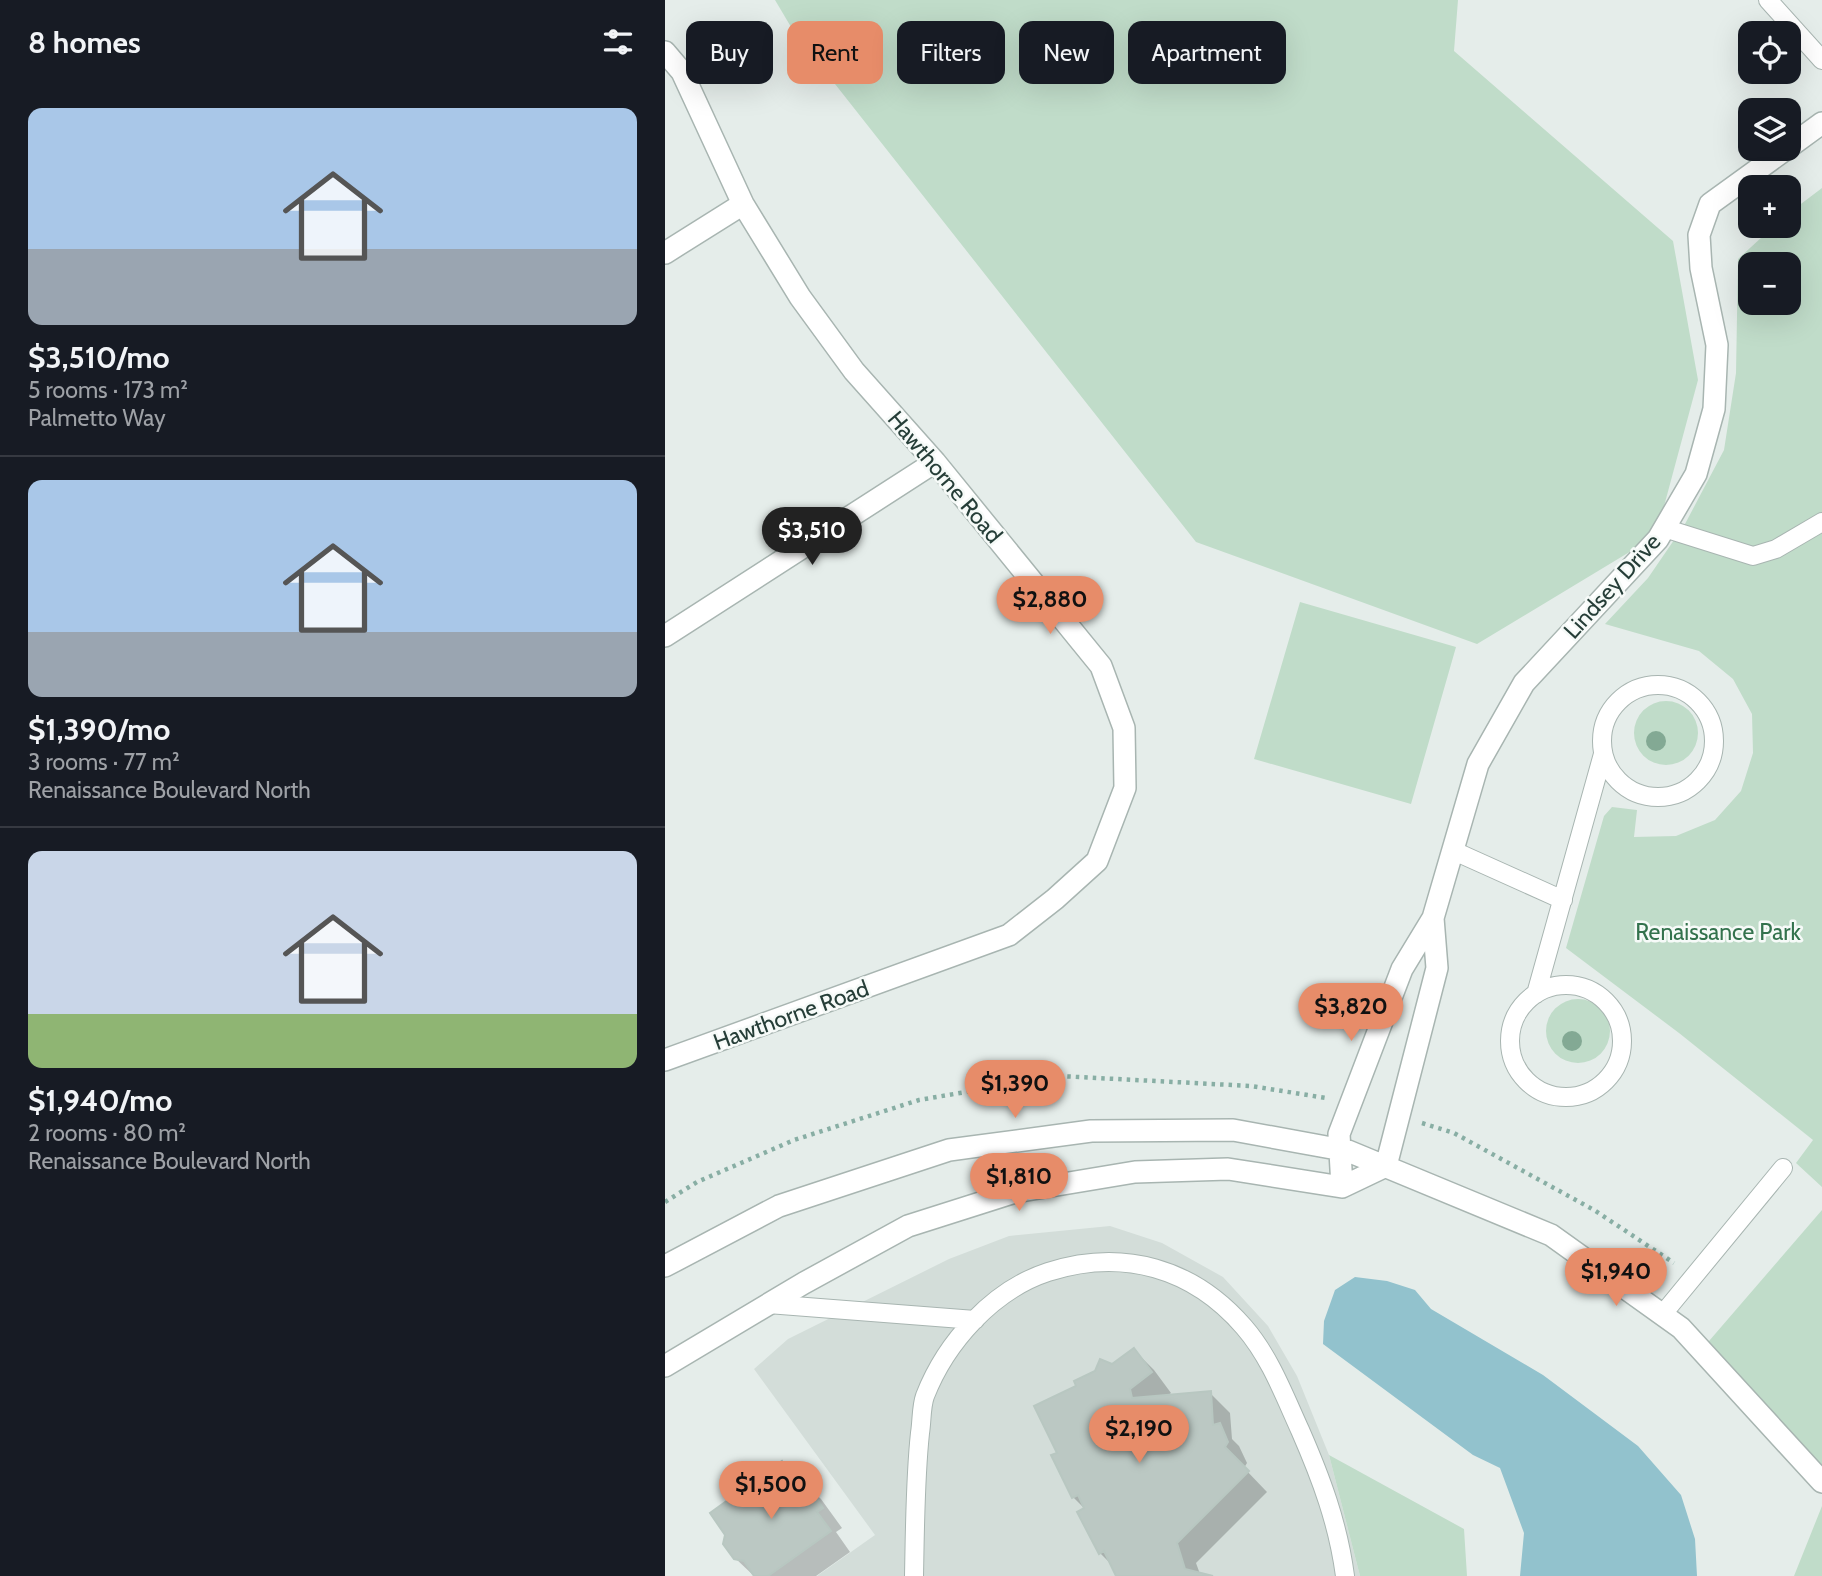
<!DOCTYPE html>
<meta charset="utf-8">
<style>
body{margin:0;font-family:Cabin,sans-serif;background:#20242c;color:#f1f3f6;height:100vh;display:flex;flex-direction:column;font-size:26px;white-space:nowrap}
*{box-sizing:border-box;margin:0}
p{font-size:23px;color:#9ea1a6}
.icon{flex:none;width:38px;height:38px;fill:none;stroke:currentColor;stroke-width:2;stroke-linecap:round;stroke-linejoin:round}
.map{position:relative;flex:1;overflow:hidden}
.panel{display:flex;flex-direction:column;background:#171b24;width:665px}
.panel>*{flex:none}
.banner{position:absolute;left:21px;top:21px;width:665px;height:63px;display:flex;gap:14px}
.fabs{position:absolute;left:1073px;top:21px;display:grid;gap:14px}
.fabs a{display:grid;place-items:center;width:63px;height:63px;border-radius:14px;background:#171b24;box-shadow:0 7px 28px #0002;font-size:35px}
.price{position:absolute;translate:-50% -60px;padding:0 16px;border-radius:24px;background:#e78c69;color:#111;font-size:23px;line-height:46px;filter:drop-shadow(0 2px 4px #0008)}
.price::after{content:'';position:absolute;left:50%;top:42px;width:21px;height:16px;margin-left:-10px;background:inherit;clip-path:polygon(0 0,100% 0,50% 100%)}
.price.current{background:#222;color:#fff}
ul{padding:0;list-style:none}
li{display:grid;align-content:center;gap:14px;height:371px;padding:0 28px}
li+li{border-top:2px solid #363941}
li span{display:grid;place-items:center;height:217px;border-radius:14px;color:#555}
li>.icon{margin-inline-start:auto}
span .icon{width:126px;height:126px;fill:#fffc;stroke-width:1}
li b{font-size:30px}
h2{display:flex;justify-content:space-between;align-items:center;height:84px;padding:0 28px;font-size:30px}
.tag{padding:0 24px;border-radius:14px;background:#171b24;box-shadow:0 7px 28px #0002;font-size:24px;line-height:63px}
.tag.current{background:#e78c69;color:#111}
main{display:flex;flex:1;min-height:0}
.map>svg:first-child{display:block}
.built{fill:#d3ddd9}
.green{fill:#c0dcc9;fill-rule:evenodd}
.water{fill:#92c2cd}
.shadow{fill:#0003}
.building{fill:#bbc8c3;stroke:#b8c7c1;stroke-width:2}
.lines{fill:none;stroke-linecap:round;stroke-linejoin:round}
.service-casing{stroke:#a8b5b1;stroke-width:20}
.minor-casing{stroke:#a8b5b1;stroke-width:24}
.path{stroke:#88aea4;stroke-width:4.5;stroke-dasharray:3.5 5;stroke-linecap:butt}
.service{stroke:#fff;stroke-width:18}
.minor{stroke:#fff;stroke-width:21}
.tree{fill:#83a994}
.labels{text-anchor:middle;dominant-baseline:central;stroke-width:5;stroke-linejoin:round;paint-order:stroke}
.street-label{font-size:23px;fill:#263e38;stroke:#f6faf8}
.park-label{font-size:23px;fill:#33724d;stroke:#f6faf8}
</style>
<main>
<section class="panel">
<h2>8 homes<svg class="icon" aria-label="filters" viewBox="0 0 24 24"><path d="M4 7h16M4 17h16"/><circle cx="9" cy="7" r="2"/><circle cx="15" cy="17" r="2"/></svg></h2>
<ul>
<li><span style="background:linear-gradient(#a9c7e8 65%,#9aa5b1 0)"><svg class="icon" aria-label="home" viewBox="0 0 24 24"><path d="M3 11l9-7 9 7M6 9v11h12V9"/></svg></span><div><b>$3,510/mo</b><p>5 rooms · 173 m²</p><p>Palmetto Way</p></div></li>
<li><span style="background:linear-gradient(#a9c7e8 70%,#9aa5b1 0)"><svg class="icon" aria-label="home" viewBox="0 0 24 24"><path d="M3 11l9-7 9 7M6 9v11h12V9"/></svg></span><div><b>$1,390/mo</b><p>3 rooms · 77 m²</p><p>Renaissance Boulevard North</p></div></li>
<li><span style="background:linear-gradient(#c9d6e8 75%,#8fb573 0)"><svg class="icon" aria-label="home" viewBox="0 0 24 24"><path d="M3 11l9-7 9 7M6 9v11h12V9"/></svg></span><div><b>$1,940/mo</b><p>2 rooms · 80 m²</p><p>Renaissance Boulevard North</p></div></li>
</ul>
</section>
<div class="map">
<svg width="1157" height="1576" viewBox="0 0 1157 1576">
<rect width="100%" height="100%" fill="#e5edea"/>
<!-- built -->
<path class="built" d="M 445,1226 L 497,1243 L 558,1277 L 603,1326 L 632,1376 L 664,1455 L 695,1576 L 152,1576 L 210,1535 L 89,1369 L 123,1339 L 284,1259 L 344,1236 Z"/>
<!-- green -->
<path class="green" d="M 110,0 L 793,0 L 789,51 L 1008,241 L 1033,380 L 991,536 L 812,644 L 531,542 L 129,32 Z
M 1157,188 L 1157,1187 L 1131,1163 L 1148,1140 L 1014,1033 L 901,948 L 939,816 L 947,807 L 972,810 L 969,837 L 1011,836 L 1050,820 L 1076,791 L 1088,753 L 1087,714 L 1068,679 L 1034,651 L 940,624 L 983,578 L 1020,524 L 1059,450 L 1071,373 L 1073,259 L 1109,226 L 1124,226 L 1124,213 ZM 1085,264 L 1124,264 L 1124,303 L 1085,303 Z
M 635,602 L 791,647 L 746,804 L 589,759 Z
M969 733a32 32 0 1 1 64 0a32 32 0 1 1-64 0Z
M881 1031a32 32 0 1 1 64 0a32 32 0 1 1-64 0Z
M 1157,1210 L 1157,1468 L 1038,1348 Z
M 664,1455 L 799,1529 L 802,1576 L 695,1576 Z
M 1157,1506 L 1157,1576 L 1129,1576 Z"/>
<!-- water -->
<path class="water" d="M 690,1277 L 722,1281 L 750,1290 L 766,1309 L 878,1375 L 973,1446 L 1016,1495 L 1030,1539 L 1032,1576 L 855,1576 L 859,1533 L 835,1468 L 808,1455 L 658,1344 L 659,1321 L 670,1290 Z"/>
<!-- shadow -->
<path class="shadow" d="M 469,1350 L 489,1370 L 506,1393 L 501,1397 L 545,1393 L 565,1413 L 567,1439 L 574,1446 L 582,1463 L 579,1468 L 602,1492 L 531,1563 L 535,1574 L 541,1576 L 452,1576 L 448,1566 L 435,1553 L 420,1509 L 408,1497 L 394,1454 L 414,1387 Z
M 117,1464 L 156,1499 L 177,1528 L 171,1532 L 185,1552 L 151,1576 L 89,1576 L 70,1558 Z"/>
<!-- building -->
<path class="building" d="M 469,1348 L 487,1372 L 465,1389 L 467,1398 L 546,1391 L 548,1425 L 555,1423 L 563,1442 L 560,1447 L 584,1471 L 512,1543 L 520,1569 L 548,1576 L 451,1576 L 439,1551 L 434,1554 L 412,1512 L 419,1508 L 413,1495 L 407,1498 L 386,1455 L 392,1453 L 369,1406 L 411,1386 L 409,1381 L 430,1371 L 435,1359 L 447,1364 Z
M 117,1461 L 131,1481 L 137,1477 L 158,1508 L 152,1512 L 166,1531 L 103,1576 L 89,1576 L 79,1561 L 69,1559 L 58,1544 L 60,1535 L 45,1513 Z"/>
<g class="lines">
<!-- service casing -->
<g class="service-casing">
<path id="service" d="M 1103,0 L 1157,60
M 999,528 L 1088,556 L 1111,549 L 1157,522
M937 741a56 56 0 1 1 112 0a56 56 0 1 1-112 0Z
M 789,851 L 898,900
M845 1041a56 56 0 1 1 112 0a56 56 0 1 1-112 0Z
M 871,994 L 938,754
M 103,1304 L 310,1320
M 997,1315 L 1118,1168
M 249,1576 C 250,1528 250,1480 255,1433 C 257,1421 256,1407 260,1396 C 281,1342 328,1290 383,1272 C 458,1248 528,1268 579,1327 C 605,1357 619,1395 635,1430 C 656,1478 673,1523 680,1576"/>
</g>
<!-- minor casing -->
<g class="minor-casing">
<path id="minor" d="M 0,52 L 17,72 L 78,204 L 135,297 L 189,371 L 270,462 L 436,666 L 459,728 L 460,788 L 432,861 L 390,899 L 344,935 L 0,1060
M 1124,147 L 1157,123
M 0,253 L 78,204
M 0,636 L 270,462
M 721,1166 L 772,968 L 768,918
M 677,1187 L 674,1134 L 737,969 L 768,918 L 813,764 L 859,683 L 993,539 L 1031,474 L 1049,409 L 1052,345 L 1036,268 L 1034,235 L 1045,204 L 1121,149
M 0,1266 L 114,1206 L 284,1150 L 426,1131 L 568,1130 L 683,1151 L 886,1235 L 1016,1328 L 1157,1482
M 0,1366 L 139,1283 L 243,1226 L 350,1192 L 470,1172 L 563,1169 L 677,1187 L 721,1166"/>
</g>
<!-- path -->
<path class="path" d="M 757,1123 L 789,1133 L 929,1210 L 1009,1263
M 0,1202 L 32,1182 L 129,1140 L 254,1100 L 394,1076 L 586,1086 L 661,1098"/>
<!-- service -->
<use href="#service" class="service"/>
<!-- minor -->
<use href="#minor" class="minor"/>
</g>
<!-- trees -->
<g class="tree">
<circle cx="991" cy="741" r="10"/>
<circle cx="907" cy="1041" r="10"/>
</g>
<g class="labels">
<!-- street labels -->
<g class="street-label">
<text transform="translate(280 477) rotate(50)">Hawthorne Road</text>
<text transform="translate(947 586) rotate(-48)">Lindsey Drive</text>
<text transform="translate(126 1015) rotate(-20)">Hawthorne Road</text>
</g>
<!-- park labels -->
<g class="park-label">
<text x="1053" y="932">Renaissance Park</text>
</g>
</g>
</svg>
<div class="fabs">
<a><svg class="icon" aria-label="locate" viewBox="0 0 24 24"><circle cx="12" cy="12" r="6"/><path d="M12 2v4M12 18v4M2 12h4M18 12h4"/></svg></a>
<a><svg class="icon" aria-label="layers" viewBox="0 0 24 24"><path d="M12 4l9 5-9 5-9-5zM3 14l9 5 9-5"/></svg></a>
<a>+</a>
<a>−</a>
</div>
<b class="price current" style="left:147px;top:567px">$3,510</b>
<b class="price" style="left:385px;top:636px">$2,880</b>
<b class="price" style="left:686px;top:1043px">$3,820</b>
<b class="price" style="left:350px;top:1120px">$1,390</b>
<b class="price" style="left:354px;top:1213px">$1,810</b>
<b class="price" style="left:951px;top:1308px">$1,940</b>
<b class="price" style="left:474px;top:1465px">$2,190</b>
<b class="price" style="left:106px;top:1521px">$1,500</b>
<div class="banner">
<a class="tag">Buy</a>
<a class="tag current">Rent</a>
<a class="tag">Filters</a>
<a class="tag">New</a>
<a class="tag">Apartment</a>
</div>
</div>
</main>
